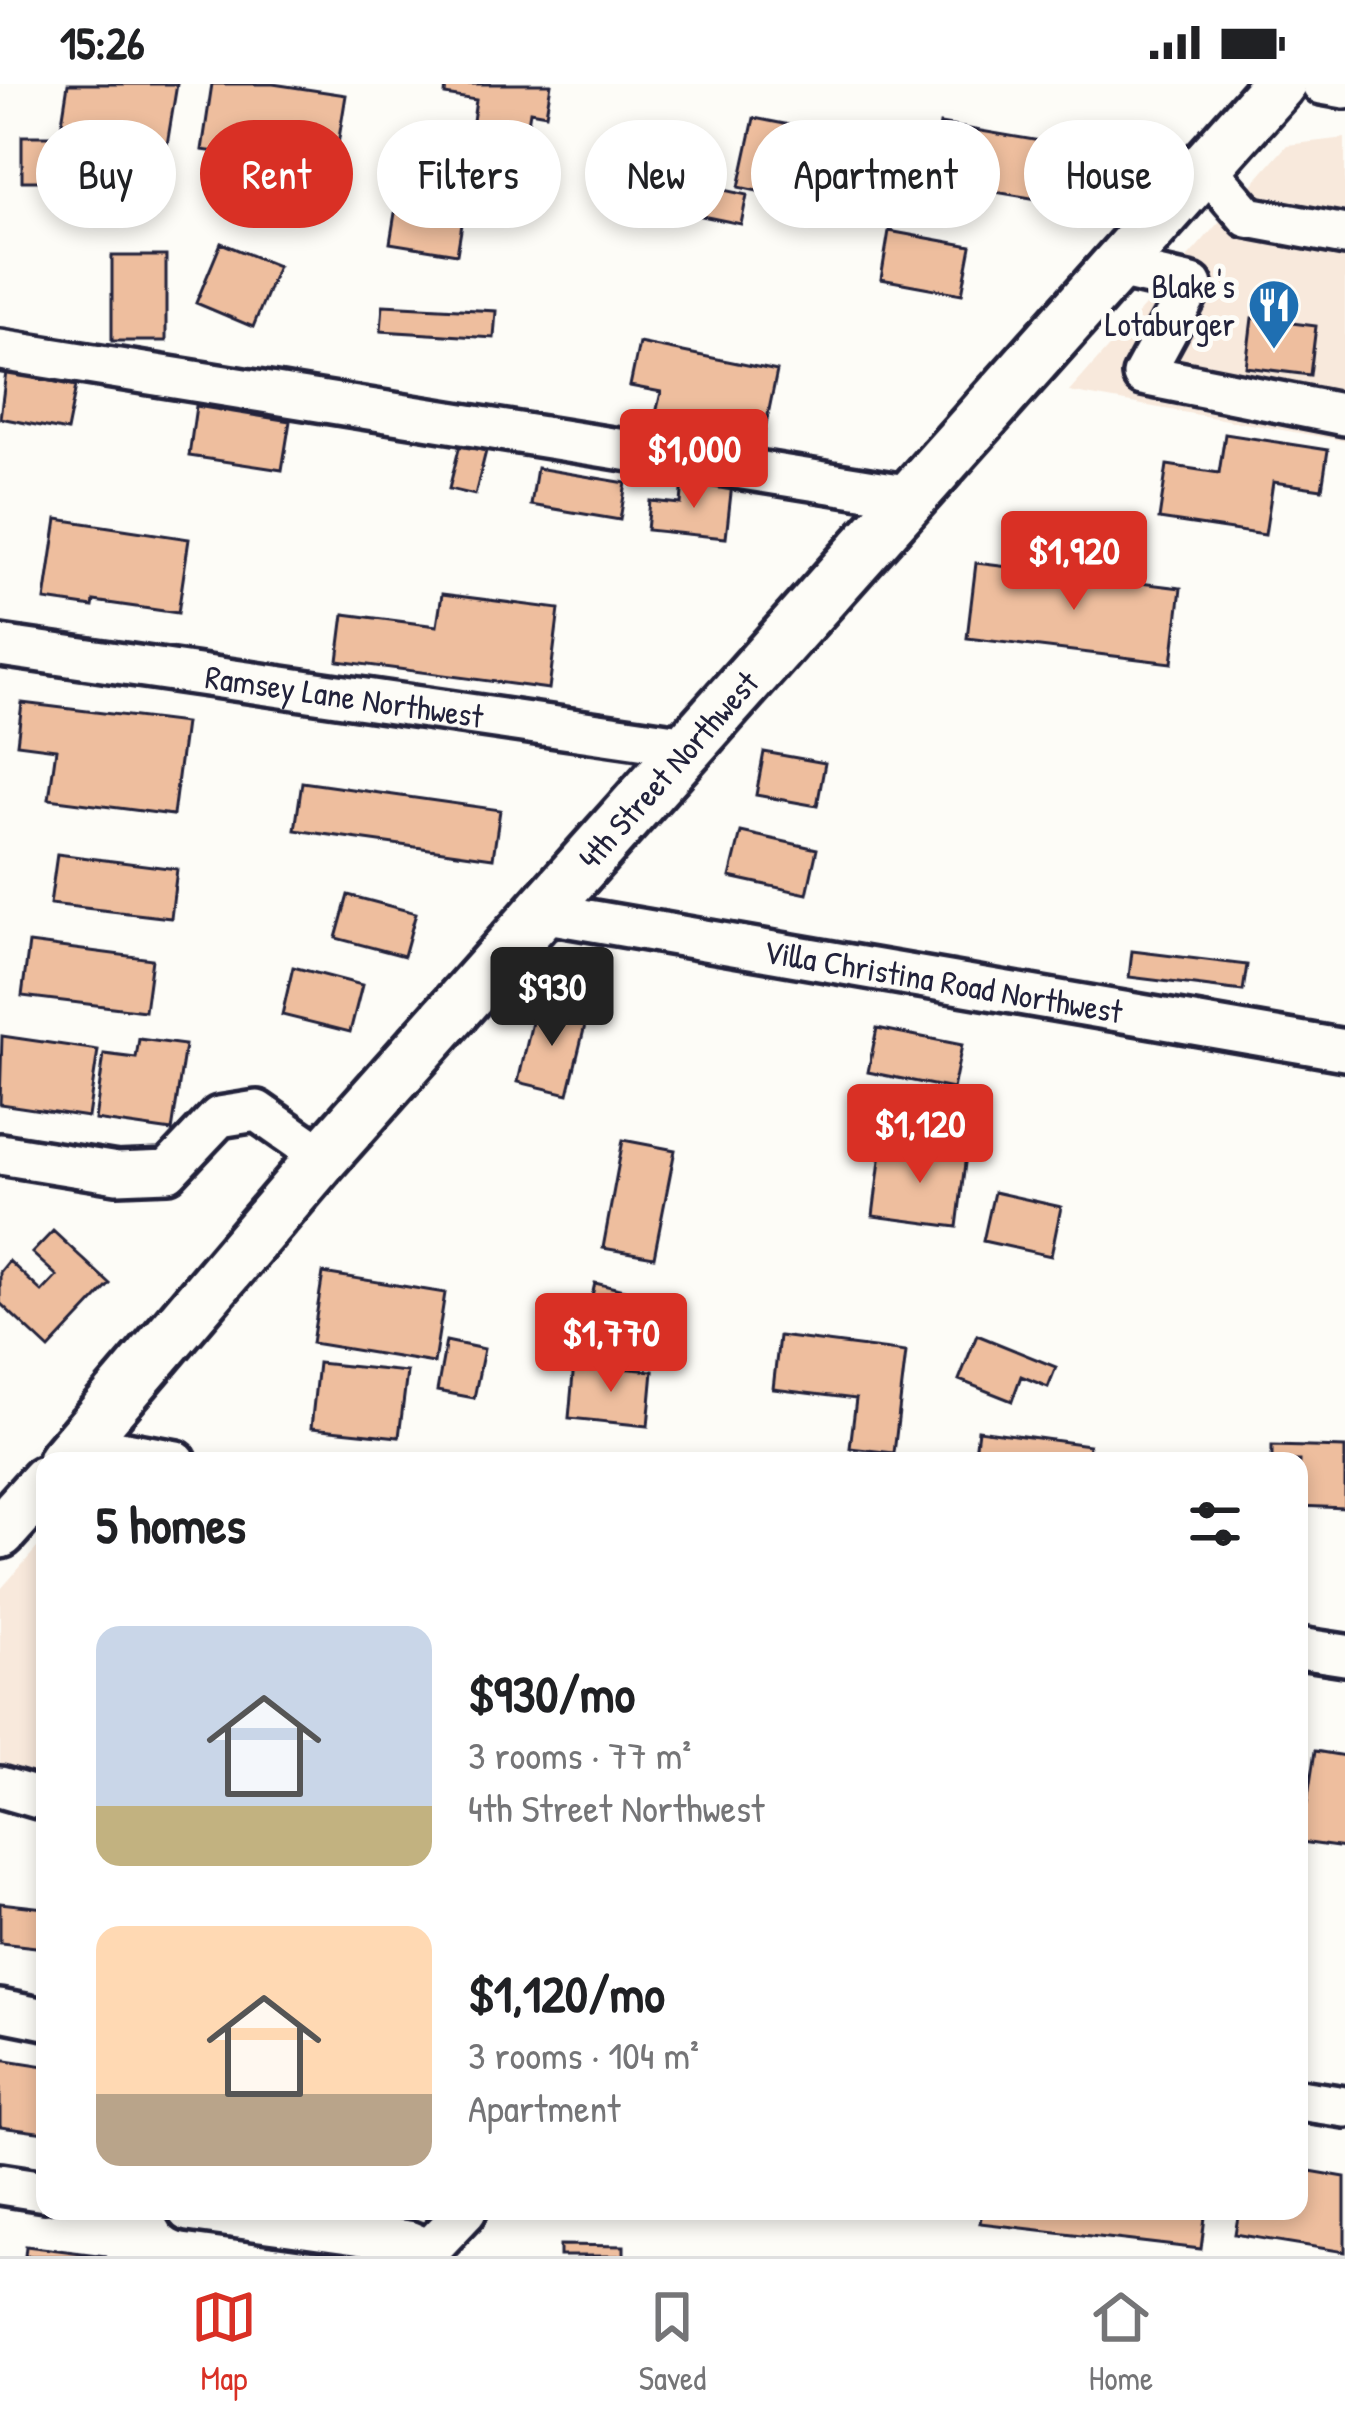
<!DOCTYPE html>
<meta charset="utf-8">
<style>
body{margin:0;font-family:"Patrick Hand",sans-serif;background:#f6f6f6;color:#202124;height:100vh;display:flex;flex-direction:column;font-size:45px;white-space:nowrap}
*{box-sizing:border-box;margin:0}
p{font-size:39px;color:#757577}
.icon{flex:none;width:66px;height:66px;fill:none;stroke:currentColor;stroke-width:2;stroke-linecap:round;stroke-linejoin:round}
.map{position:relative;flex:1;overflow:hidden}
.sheet{position:absolute;left:36px;top:1368px;width:1272px;height:768px;display:flex;flex-direction:column;background:#fff;border-radius:24px;box-shadow:0 6px 18px #0003}
.sheet>*{flex:none}
.hud{position:absolute;left:36px;top:36px;width:1275px;height:108px;display:flex;gap:24px}
.price{position:absolute;translate:-50% -102px;padding:0 27px;border-radius:12px;background:#d93025;color:#fff;font-size:39px;line-height:78px;filter:drop-shadow(0 3px 6px #0008)}
.price::after{content:'';position:absolute;left:50%;top:72px;width:36px;height:27px;margin-left:-18px;background:inherit;clip-path:polygon(0 0,100% 0,50% 100%)}
.price.active{background:#222;color:#fff}
ul{padding:0;list-style:none}
li{display:flex;align-items:center;gap:36px;height:300px;padding:0 60px}
li span{display:grid;place-items:center;flex:none;width:336px;height:240px;border-radius:24px;color:#555}
li>.icon{margin-inline-start:auto}
span .icon{width:144px;height:144px;fill:#fffc;stroke-width:1}
li b{font-size:51px}
h2{display:flex;justify-content:space-between;align-items:center;height:144px;padding:0 60px;font-size:51px}
.chip{padding:0 42px;border-radius:54px;background:#fff;box-shadow:0 6px 18px #0003;font-size:42px;line-height:108px}
.chip.active{background:#d93025;color:#fff}
.status{display:flex;justify-content:space-between;align-items:center;height:84px;padding:0 60px;background:#fff;direction:ltr}
.status svg{height:33px;fill:currentColor}
.tabs{display:flex;justify-content:space-around;align-items:center;height:168px;border-top:3px solid #e0e0e0;background:#fff;font-size:33px;color:#757577}
.tabs a{display:grid;justify-items:center;gap:6px}
.tabs .active{color:#d93025}
.map>svg:first-child{display:block}
.built{fill:#f8e9dc}
.building{fill:#eebe9e;stroke:#22223b;stroke-width:3}
.lines{fill:none;stroke-linecap:round;stroke-linejoin:round}
.minor-casing{stroke:#22223b;stroke-width:48}
.major-casing{stroke:#22223b;stroke-width:60}
.minor{stroke:#fdfcf7;stroke-width:39}
.major{stroke:#fdfcf7;stroke-width:51}
.labels{text-anchor:middle;dominant-baseline:central;stroke-width:10;stroke-linejoin:round;paint-order:stroke}
.poi-label{font-size:33px;fill:#22223b;stroke:#fdfcf7;text-anchor:end}
.street-label{font-size:33px;fill:#22223b;stroke:#fdfcf7}
</style>
<div class="status"><b>15:26</b><svg viewBox="0 0 49 12"><path d="M0 12V9h3v3zM5 12V6h3v6zM10 12V3h3v9zM15 12V0h3v12zM26 1h20v11H26zM47 4h2v5h-2z"/></svg></div>
<div class="map">
<svg width="1345" height="2172" viewBox="0 0 1345 2172">
<rect width="100%" height="100%" fill="#fdfcf7"/>
<filter id="ink" filterUnits="userSpaceOnUse"><feTurbulence type="fractalNoise" baseFrequency=".00833" numOctaves="2"/><feDisplacementMap in="SourceGraphic" scale="24" xChannelSelector="R" yChannelSelector="G"/><feConvolveMatrix kernelMatrix="1 2 1 2 8 2 1 2 1" color-interpolation-filters="sRGB"/></filter>
<g filter="url(#ink)">
<!-- built -->
<path class="built" d="M 1345,54 L 1345,357 L 1069,308 L 1287,61 Z
M 45,1455 L 45,1695 L 0,1684 L 0,1506 Z"/>
<!-- building -->
<path class="building" d="M 68,0 L 177,0 L 166,67 L 60,51 Z
M 212,0 L 273,0 L 346,11 L 334,85 L 202,66 Z
M 446,0 L 551,0 L 546,30 L 530,27 L 527,46 L 473,37 L 476,16 L 445,11 Z
M 754,34 L 805,44 L 790,114 L 739,103 Z
M 940,40 L 1070,62 L 1061,119 L 930,97 Z
M 22,52 L 52,52 L 52,97 L 22,97 Z
M 669,94 L 747,111 L 741,140 L 663,124 Z
M 399,105 L 466,116 L 457,170 L 390,159 Z
M 889,147 L 971,162 L 962,210 L 881,195 Z
M 221,159 L 278,182 L 253,243 L 196,219 Z
M 112,172 L 166,172 L 166,257 L 112,257 Z
M 383,221 L 496,227 L 494,254 L 381,247 Z
M 1252,234 L 1316,242 L 1310,291 L 1246,283 Z
M 639,259 L 777,287 L 762,360 L 654,338 L 661,308 L 630,302 Z
M 6,288 L 76,302 L 67,347 L 0,334 Z
M 196,322 L 290,337 L 282,386 L 189,372 Z
M 1225,350 L 1328,366 L 1322,405 L 1273,398 L 1265,451 L 1159,435 L 1167,381 L 1219,389 Z
M 460,361 L 486,367 L 475,411 L 449,405 Z
M 537,384 L 626,399 L 620,436 L 531,421 Z
M 683,395 L 732,400 L 726,454 L 647,446 L 650,417 L 681,420 Z
M 57,435 L 189,455 L 178,529 L 94,517 L 93,523 L 45,516 Z
M 976,479 L 1181,504 L 1172,579 L 967,554 Z
M 442,510 L 559,525 L 549,605 L 338,577 L 344,530 L 437,542 Z
M 22,619 L 185,639 L 173,731 L 49,715 L 56,665 L 17,660 Z
M 764,668 L 825,679 L 817,722 L 756,711 Z
M 302,698 L 500,726 L 493,774 L 295,746 Z
M 741,748 L 817,765 L 807,810 L 730,793 Z
M 57,770 L 177,785 L 171,834 L 50,820 Z
M 348,811 L 416,829 L 404,872 L 336,854 Z
M 29,859 L 152,875 L 145,927 L 22,912 Z
M 1132,867 L 1247,881 L 1243,907 L 1129,893 Z
M 293,883 L 362,901 L 350,948 L 282,931 Z
M 536,921 L 587,933 L 568,1010 L 518,998 Z
M 877,944 L 962,961 L 953,1005 L 868,988 Z
M 2,952 L 98,966 L 88,1033 L 0,1020 Z
M 139,955 L 185,961 L 172,1047 L 95,1036 L 104,970 L 136,974 Z
M 623,1056 L 675,1066 L 654,1173 L 603,1164 Z
M 882,1060 L 966,1071 L 957,1143 L 873,1132 Z
M 994,1108 L 1061,1123 L 1051,1172 L 983,1157 Z
M 53,1147 L 110,1200 L 49,1265 L 0,1219 L 0,1188 L 9,1177 L 42,1208 L 57,1192 L 32,1169 Z
M 323,1189 L 445,1209 L 434,1279 L 312,1259 Z
M 595,1199 L 673,1218 L 664,1257 L 586,1238 Z
M 977,1251 L 1056,1283 L 1048,1303 L 1021,1292 L 1012,1317 L 959,1296 Z
M 779,1252 L 906,1268 L 894,1369 L 850,1364 L 856,1315 L 773,1305 Z
M 446,1257 L 484,1265 L 474,1314 L 437,1307 Z
M 318,1279 L 407,1288 L 399,1353 L 311,1344 Z
M 574,1280 L 653,1287 L 648,1342 L 569,1334 Z
M 978,1346 L 1089,1361 L 1087,1377 L 974,1377 Z
M 1272,1362 L 1345,1364 L 1345,1424 L 1299,1422 L 1299,1377 L 1272,1377 Z
M 1315,1667 L 1345,1672 L 1345,1764 L 1301,1758 Z
M 0,1819 L 45,1824 L 45,1864 L 0,1859 Z
M 0,1975 L 45,1982 L 45,2049 L 0,2043 Z
M 1310,2087 L 1345,2093 L 1345,2168 L 1235,2150 L 1239,2127 L 1299,2127 L 1299,2106 L 1307,2107 Z
M 982,2127 L 1193,2127 L 1193,2131 L 1205,2133 L 1201,2165 L 980,2139 Z
M 560,2161 L 624,2162 L 624,2172 L 560,2172 Z
M 26,2162 L 106,2172 L 25,2172 Z"/>
<g class="lines">
<!-- minor casing -->
<g class="minor-casing">
<g id="minor">
<path d="M 1322,0 L 1345,4"/>
<path d="M 1205,83 L 1248,133 L 1345,151"/>
<path d="M 1118,184 L 1192,201 L 1143,291 L 1345,331"/>
<path d="M 0,266 L 912,412"/>
<path id="s1" d="M 0,562 L 688,662"/>
<path id="s2" d="M 541,828 L 1345,966"/>
<path d="M 0,1070 L 117,1089 L 168,1087 L 219,1033 L 257,1027 L 323,1073"/>
<path d="M 80,1360 L 176,1377"/>
<path d="M 1299,1564 L 1345,1571"/>
<path d="M 0,1703 L 45,1716"/>
<path d="M 0,1926 L 45,1935"/>
<path d="M 1299,2016 L 1345,2023"/>
<path d="M 0,2100 L 45,2107"/>
<path d="M 188,2127 L 408,2157 L 429,2166 L 431,2172"/>
<path d="M 429,2166 L 466,2127"/>
</g>
</g>
<!-- major casing -->
<g class="major-casing">
<g id="major">
<path id="s3" d="M 64,1377 L 323,1073 L 1279,0"/>
<path d="M 0,1448 L 45,1398"/>
</g>
</g>
<!-- minor -->
<use href="#minor" class="minor"/>
<!-- major -->
<use href="#major" class="major"/>
</g>
</g>
<!-- icons -->
<defs>
<g id="restaurant-pin" transform="scale(2.7)"><path d="M0 17L-7.5 6A9.5 9.5 0 1 1 7.5 6Z" fill="#1f6fb2" stroke="#fdfcf7"/><path d="M-5-6h1v4h1v-4h1v4h1v-4h1v5L-1.5 .5V6h-2V.5L-5-1ZM5-6V6H3V1.5H1.5Q1.5-4 5-6Z" fill="#fff"/></g>
</defs>
<g fill-rule="evenodd">
<use href="#restaurant-pin" x="1274" y="221"/>
</g>
<g class="labels">
<!-- poi labels -->
<g class="poi-label">
<text x="1235" y="202">Blake's<tspan x="1235" dy="38">Lotaburger</tspan></text>
</g>
<!-- street labels -->
<g class="street-label">
<text stroke="none"><textPath href="#s1" startOffset="348">Ramsey Lane Northwest</textPath></text>
<text stroke="none"><textPath href="#s3" startOffset="918">4th Street Northwest</textPath></text>
<text stroke="none"><textPath href="#s2" startOffset="408">Villa Christina Road Northwest</textPath></text>
</g>
</g>
</svg>
<b class="price" style="left:694px;top:427px">$1,000</b>
<b class="price" style="left:1074px;top:529px">$1,920</b>
<b class="price active" style="left:552px;top:965px">$930</b>
<b class="price" style="left:920px;top:1102px">$1,120</b>
<b class="price" style="left:611px;top:1311px">$1,770</b>
<div class="hud">
<a class="chip">Buy</a>
<a class="chip active">Rent</a>
<a class="chip">Filters</a>
<a class="chip">New</a>
<a class="chip">Apartment</a>
<a class="chip">House</a>
</div>
<section class="sheet">
<h2>5 homes<svg class="icon" aria-label="filters" viewBox="0 0 24 24"><path d="M4 7h16M4 17h16"/><circle cx="9" cy="7" r="2"/><circle cx="15" cy="17" r="2"/></svg></h2>
<ul>
<li><span style="background:linear-gradient(#c9d6e8 75%,#c2b280 0)"><svg class="icon" aria-label="home" viewBox="0 0 24 24"><path d="M3 11l9-7 9 7M6 9v11h12V9"/></svg></span><div><b>$930/mo</b><p>3 rooms · 77 m²</p><p>4th Street Northwest</p></div></li>
<li><span style="background:linear-gradient(#ffd9b3 70%,#b9a48a 0)"><svg class="icon" aria-label="home" viewBox="0 0 24 24"><path d="M3 11l9-7 9 7M6 9v11h12V9"/></svg></span><div><b>$1,120/mo</b><p>3 rooms · 104 m²</p><p>Apartment</p></div></li>
</ul>
</section>
</div>
<nav class="tabs">
<a class="active"><svg class="icon" aria-label="map" viewBox="0 0 24 24"><path d="M3 6l6-2 6 2 6-2v14l-6 2-6-2-6 2zM9 4v14M15 6v14"/></svg>Map</a>
<a><svg class="icon" aria-label="saved" viewBox="0 0 24 24"><path d="M7 4h10v16l-5-4-5 4z"/></svg>Saved</a>
<a><svg class="icon" aria-label="home" viewBox="0 0 24 24"><path d="M3 11l9-7 9 7M6 9v11h12V9"/></svg>Home</a>
</nav>
